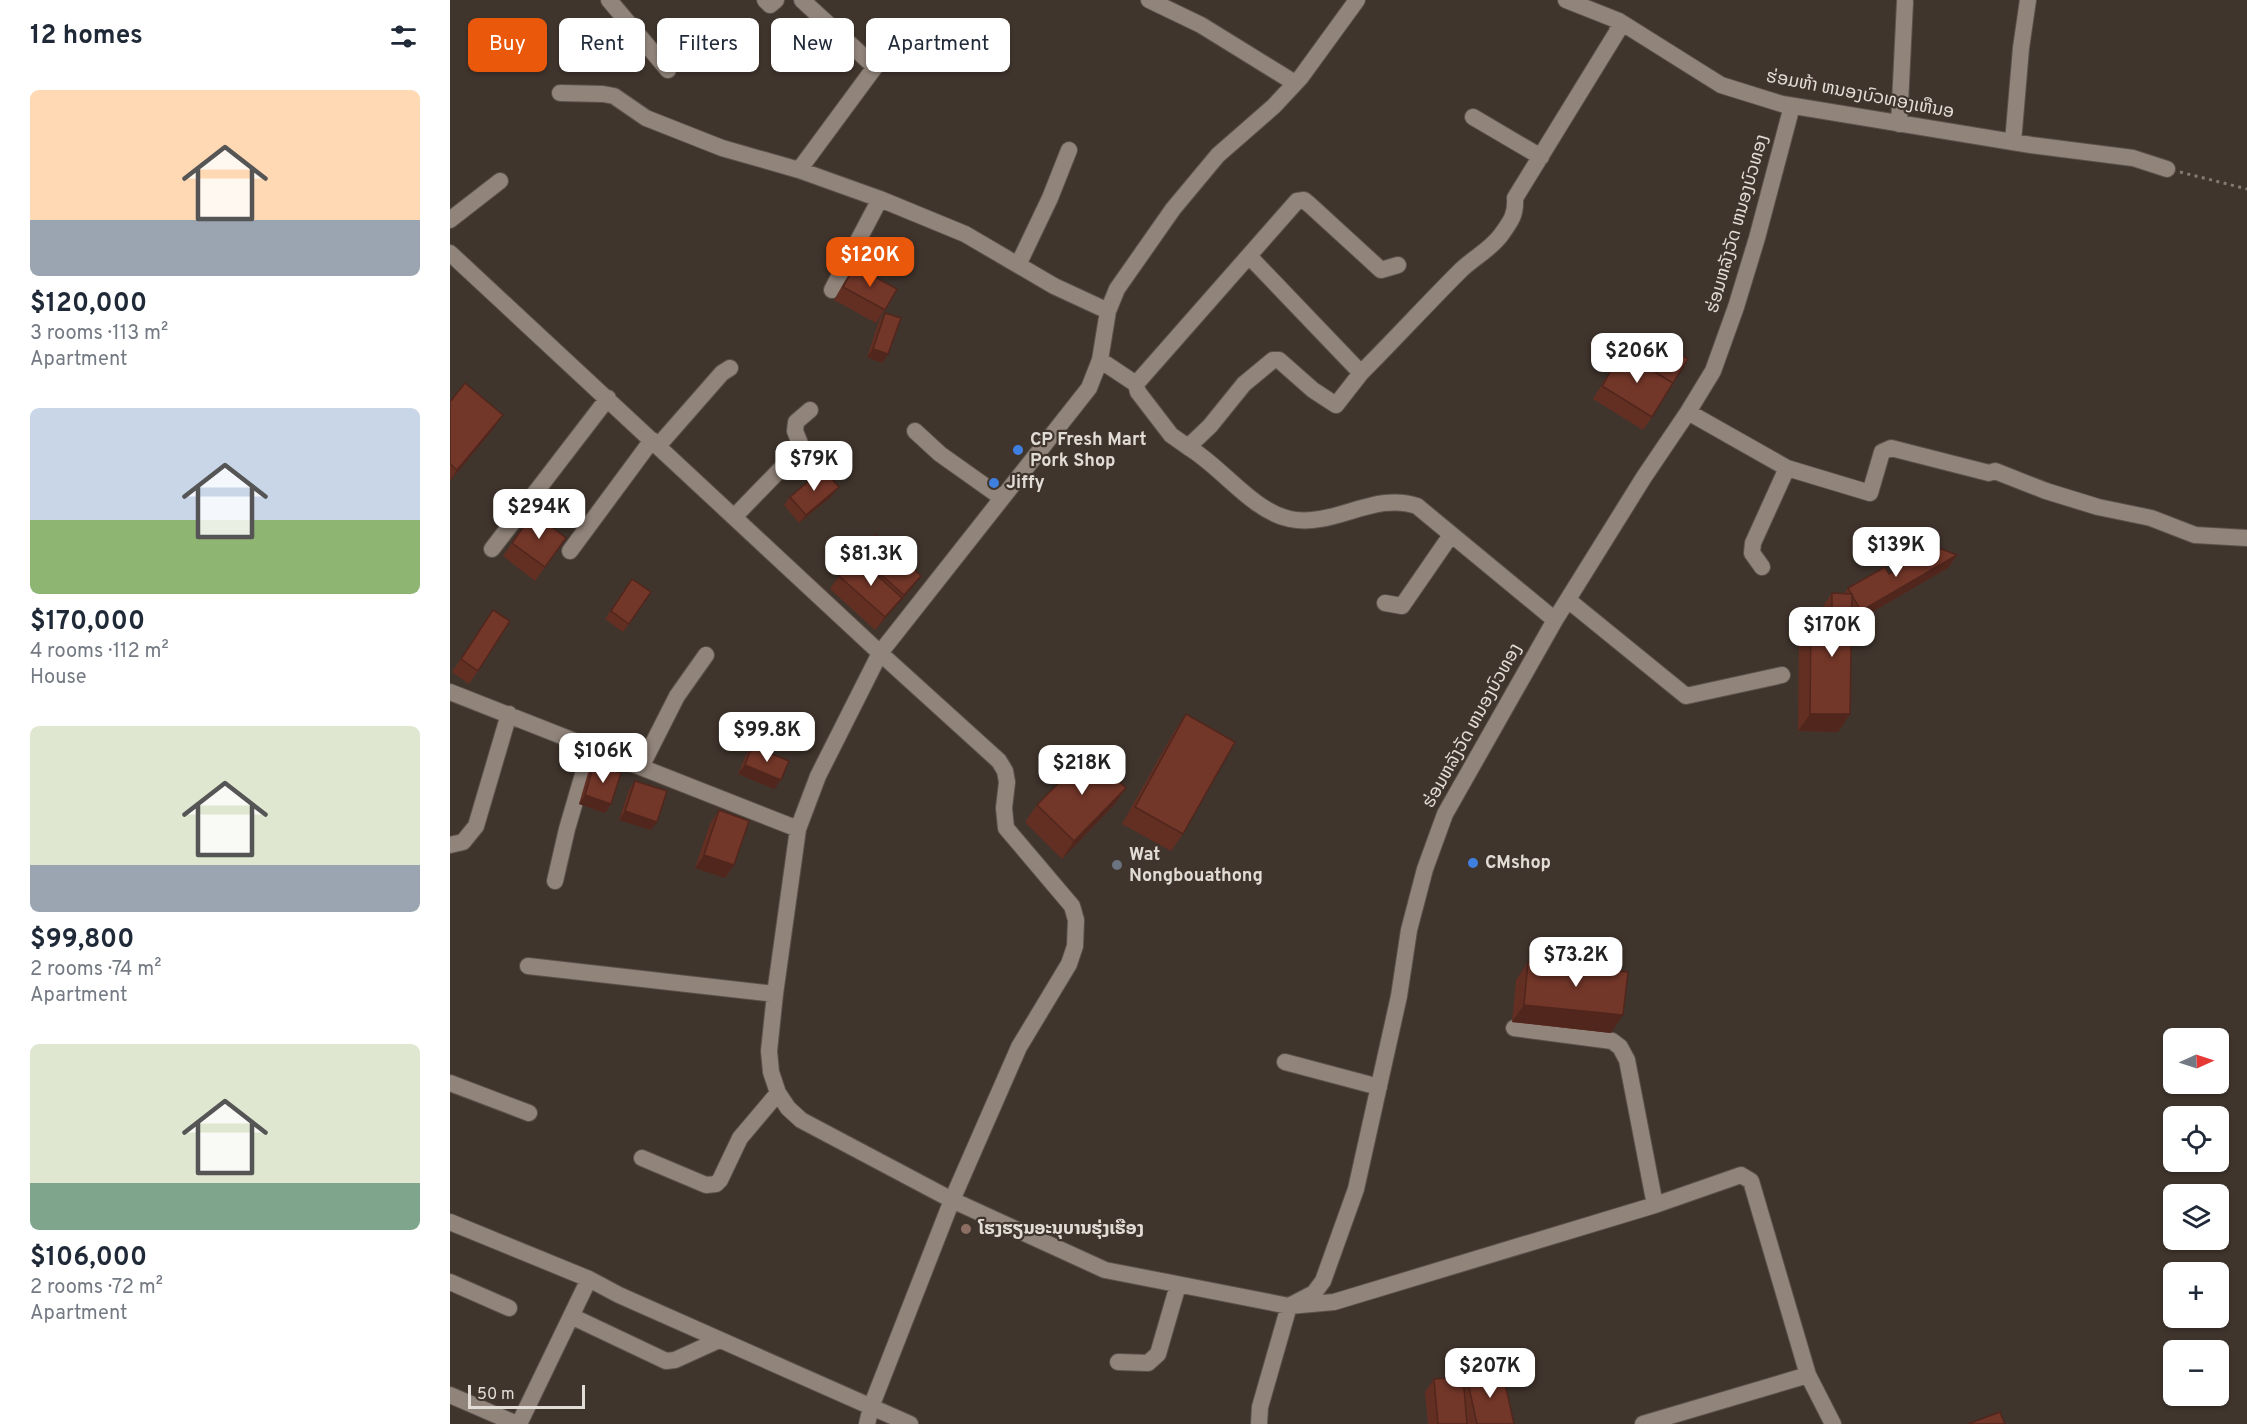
<!DOCTYPE html>
<meta charset="utf-8">
<style>
body{margin:0;font-family:Overpass,"Noto Sans Lao",sans-serif;background:#f2f2f3;color:#1f2937;height:100vh;display:flex;flex-direction:column;font-size:22px;white-space:nowrap}
*{box-sizing:border-box;margin:0}
p{font-size:20px;color:#747a83}
.icon{flex:none;width:33px;height:33px;fill:none;stroke:currentColor;stroke-width:2;stroke-linecap:round;stroke-linejoin:round}
.map{position:relative;flex:1;overflow:hidden}
.side{display:flex;flex-direction:column;background:#fff;width:450px}
.side>*{flex:none}
.hud{position:absolute;left:18px;top:18px;width:570px;height:54px;display:flex;gap:12px}
.needle{width:39px;rotate:87deg}
.controls{position:absolute;left:1713px;top:1028px;display:grid;gap:12px}
.controls a{display:grid;place-items:center;width:66px;height:66px;border-radius:9px;background:#fff;box-shadow:0 2px 4px #0004;font-size:30px}
.scale{position:absolute;left:18px;bottom:15px;width:117px;box-sizing:border-box;padding-left:6px;border:3px solid #e2dcd6;border-top:0;font-size:16px;line-height:21px;white-space:nowrap;color:#e2dcd6;-webkit-text-stroke:4px #40352d;paint-order:stroke}
.price{position:absolute;translate:-50% -51px;padding:0 14px;border-radius:12px;background:#fff;color:#222;font-size:20px;line-height:39px;filter:drop-shadow(0 2px 3px #0008)}
.price::after{content:'';position:absolute;left:50%;top:36px;width:18px;height:14px;margin-left:-9px;background:inherit;clip-path:polygon(0 0,100% 0,50% 100%)}
.price.selected{background:#ea580c;color:#fff}
ul{padding:0;list-style:none}
li{display:grid;align-content:center;gap:12px;height:318px;padding:0 30px}
li span{display:grid;place-items:center;height:186px;border-radius:9px;color:#555}
li>.icon{margin-inline-start:auto}
span .icon{width:108px;height:108px;fill:#fffc;stroke-width:1}
li b{font-size:26px}
h2{display:flex;justify-content:space-between;align-items:center;height:72px;padding:0 30px;font-size:26px}
.chip{padding:0 21px;border-radius:9px;background:#fff;box-shadow:0 2px 4px #0004;font-size:21px;line-height:54px}
.chip.selected{background:#ea580c;color:#fff}
main{display:flex;flex:1;min-height:0}
.map>svg:first-child{display:block}
.lines{fill:none;stroke-linecap:round;stroke-linejoin:round}
.minor-casing{stroke:#5b524b;stroke-width:18}
.path{stroke:#837a73;stroke-width:3;stroke-dasharray:3 4.5;stroke-linecap:butt}
.minor{stroke:#91847b;stroke-width:16}
.wall{fill:#632f23}
.shaded-wall{fill:#50261d}
.building{fill:#733729;stroke:#50261d;stroke-width:1.5}
.shop-dot{fill:#3f7fe0;stroke:#40352d;stroke-width:2}
.worship-dot{fill:#6b7280;stroke:#40352d;stroke-width:2}
.education-dot{fill:#8d6e63;stroke:#40352d;stroke-width:2}
.labels{text-anchor:middle;dominant-baseline:central;stroke-width:4.5;stroke-linejoin:round;paint-order:stroke}
.street-label{font-size:18px;fill:#e2dcd6;stroke:#40352d}
.poi-label{font-size:18px;font-weight:bold;fill:#e2dcd6;stroke:#40352d;text-anchor:start}
</style>
<main>
<section class="side">
<h2>12 homes<svg class="icon" aria-label="filters" viewBox="0 0 24 24"><path d="M4 7h16M4 17h16"/><circle cx="9" cy="7" r="2"/><circle cx="15" cy="17" r="2"/></svg></h2>
<ul>
<li><span style="background:linear-gradient(#ffd9b3 70%,#9aa5b1 0)"><svg class="icon" aria-label="home" viewBox="0 0 24 24"><path d="M3 11l9-7 9 7M6 9v11h12V9"/></svg></span><div><b>$120,000</b><p>3 rooms · 113 m²</p><p>Apartment</p></div></li>
<li><span style="background:linear-gradient(#c9d6e8 60%,#8fb573 0)"><svg class="icon" aria-label="home" viewBox="0 0 24 24"><path d="M3 11l9-7 9 7M6 9v11h12V9"/></svg></span><div><b>$170,000</b><p>4 rooms · 112 m²</p><p>House</p></div></li>
<li><span style="background:linear-gradient(#dfe7d0 75%,#9aa5b1 0)"><svg class="icon" aria-label="home" viewBox="0 0 24 24"><path d="M3 11l9-7 9 7M6 9v11h12V9"/></svg></span><div><b>$99,800</b><p>2 rooms · 74 m²</p><p>Apartment</p></div></li>
<li><span style="background:linear-gradient(#dfe7d0 75%,#7fa58c 0)"><svg class="icon" aria-label="home" viewBox="0 0 24 24"><path d="M3 11l9-7 9 7M6 9v11h12V9"/></svg></span><div><b>$106,000</b><p>2 rooms · 72 m²</p><p>Apartment</p></div></li>
</ul>
</section>
<div class="map">
<svg width="1797" height="1424" viewBox="0 0 1797 1424">
<rect width="100%" height="100%" fill="#40352d"/>
<g class="lines">
<!-- minor casing -->
<g class="minor-casing">
<path id="minor" d="M 159,0 L 218,70
M 315,0 L 320,5 L 326,0
M 699,0 L 751,25 L 845,83
M 907,0 L 851,77 L 824,106 L 768,155 L 723,209 L 667,289 L 658,311 L 650,360 L 639,388 L 430,653 L 368,776 L 348,829 L 325,994 L 319,1051 L 321,1072 L 328,1093 L 338,1108 L 351,1120 L 502,1200 L 655,1270 L 839,1306 L 884,1302 L 1205,1205 L 1291,1175 L 1301,1181 L 1358,1375 L 1383,1424
M 1116,0 L 1169,21 L 1271,85 L 1332,104 L 1581,145 L 1683,158 L 1717,169
M 110,93 L 153,94 L 164,96 L 196,118 L 272,148 L 349,170 L 430,199 L 515,234 L 604,286 L 658,311
M 1023,117 L 1091,157
M 1449,124 L 1455,2
M 1563,142 L 1571,48 L 1578,0
M 349,170 L 425,67 L 352,0
M 0,220 L 50,181
M 0,253 L 430,653 L 549,761 L 555,771 L 557,782 L 554,808 L 556,828 L 622,906 L 626,920 L 625,946 L 619,964 L 569,1047 L 502,1200 L 421,1407 L 417,1424
M 799,256 L 911,373 C 944,340 976,305 1010,271 C 1023,258 1040,250 1051,235 C 1061,221 1066,215 1065,198 L 1167,32 L 1169,21
M 568,265 L 600,198 L 619,150
M 382,290 L 430,199
M 650,360 L 686,384 L 688,392 L 721,435 L 738,447 L 760,426 L 794,384 L 823,360 L 829,360 L 863,390 L 886,405 L 911,373
M 686,384 L 847,201 L 854,200 L 860,205 L 931,270 L 948,265
M 1238,412 L 1337,468 L 1420,493 L 1432,452 L 1441,448 L 1539,473 L 1545,471 L 1596,491 L 1648,507 L 1701,518 L 1745,535 L 1797,538
M 465,431 L 490,454 L 552,498
M 208,446 L 272,373 L 280,368
M 738,447 C 772,467 802,511 840,519 C 884,528 924,491 967,506 L 1105,620
M 284,517 L 349,450 L 351,446 L 345,431 L 346,422 L 360,410
M 42,549 L 158,398
M 120,551 L 202,440
M 1312,567 L 1302,553 L 1303,543 L 1337,468
M 1118,600 L 1236,696 L 1332,675
M 935,603 L 952,606 L 1001,535
M 0,692 L 348,829
M 191,767 L 227,696 L 256,655
M 0,845 L 13,842 L 26,826 L 59,714
M 105,881 L 117,829 L 141,747
M 78,966 L 325,994
M 1064,1028 L 1162,1041 L 1170,1047 L 1177,1060 L 1205,1205
M 835,1062 L 929,1087
M 0,1083 L 79,1113
M 192,1158 L 256,1185 L 266,1184 L 270,1180 L 290,1138 L 328,1093
M 0,1222 L 139,1279 L 169,1295 L 460,1424
M 0,1282 L 59,1308
M 121,1316 L 216,1361 L 225,1360 L 269,1340
M 668,1362 L 698,1363 L 708,1354 L 728,1285
M 0,1395 L 67,1424
M 69,1424 L 139,1279
M 809,1424 L 810,1407 L 839,1306 L 864,1293 L 873,1281 L 906,1189 L 949,996 L 959,930 L 975,869 L 995,814 L 1105,620 L 1194,477 L 1238,412 L 1263,371 L 1286,307 L 1307,238 L 1342,106
M 1193,1424 L 1358,1375"/>
</g>
<!-- path -->
<path class="path" d="M 1730,172 L 1797,189"/>
<!-- minor -->
<use href="#minor" class="minor"/>
</g>
<!-- wall -->
<path class="wall" d="M 405,266 L 435,310 L 426,323 L 384,300 L 396,279 Z
M 435,313 L 438,354 L 432,363 L 417,357 L 429,321 Z
M 1209,341 L 1223,383 L 1202,417 L 1193,430 L 1143,399 L 1172,352 L 1193,365 Z
M 0,402 L 40,433 L 0,481 Z
M 382,496 L 349,523 L 334,505 L 340,497 Z
M 83,513 L 116,538 L 85,581 L 53,556 Z
M 408,554 L 461,589 L 425,630 L 380,589 L 389,576 Z
M 1507,555 L 1498,568 L 1401,624 L 1400,714 L 1388,732 L 1348,731 L 1349,632 L 1361,614 L 1370,614 L 1370,611 L 1382,593 L 1394,594 L 1398,588 L 1439,574 Z
M 182,579 L 201,592 L 173,632 L 155,619 Z
M 43,610 L 28,671 L 19,684 L 2,672 Z
M 736,714 L 733,834 L 721,851 L 672,824 L 724,732 Z
M 302,746 L 324,789 L 288,774 L 296,755 Z
M 144,764 L 161,804 L 155,813 L 129,804 L 138,773 Z
M 185,781 L 201,830 L 169,820 L 179,790 Z
M 676,788 L 664,805 L 612,859 L 575,822 L 587,805 Z
M 269,810 L 284,865 L 275,878 L 245,868 L 260,824 Z
M 1078,962 L 1161,1033 L 1062,1022 L 1066,980 Z
M 1017,1378 L 1064,1424 L 978,1424 L 975,1392 L 984,1379 L 1013,1383 Z"/>
<!-- shaded-wall -->
<path class="shaded-wall" d="M 423,349 L 438,354 L 432,363 L 417,357 Z
M 53,415 L 40,433 L 0,481 L 7,470 Z
M 389,487 L 382,496 L 349,523 L 356,515 Z
M 1507,555 L 1498,568 L 1401,624 L 1411,611 Z
M 471,576 L 461,589 L 425,630 L 435,617 Z
M 1360,714 L 1400,714 L 1388,732 L 1348,731 Z
M 295,765 L 331,780 L 324,789 L 288,774 Z
M 676,788 L 664,805 L 612,859 L 624,841 Z
M 135,795 L 161,804 L 155,813 L 129,804 Z
M 175,811 L 207,822 L 201,830 L 169,820 Z
M 254,855 L 284,865 L 275,878 L 245,868 Z
M 1074,1005 L 1173,1015 L 1161,1033 L 1062,1022 Z"/>
<!-- building -->
<path class="building" d="M 405,266 L 447,289 L 435,310 L 393,287 Z
M 435,313 L 451,318 L 438,354 L 423,349 Z
M 1209,341 L 1238,359 L 1223,383 L 1194,365 Z
M 1172,352 L 1223,383 L 1202,417 L 1152,386 Z
M 15,383 L 53,415 L 7,470 L 0,464 L 0,402 Z
M 373,469 L 389,487 L 356,515 L 340,497 Z
M 83,513 L 116,538 L 95,567 L 62,543 Z
M 425,535 L 471,576 L 454,595 L 408,554 Z
M 1486,547 L 1507,555 L 1411,611 L 1398,588 L 1435,567 L 1439,574 Z
M 407,557 L 452,598 L 435,617 L 389,576 Z
M 182,579 L 201,592 L 179,624 L 161,611 Z
M 1382,593 L 1402,594 L 1400,714 L 1360,714 L 1361,614 L 1382,614 Z
M 43,610 L 60,621 L 28,671 L 11,659 Z
M 736,714 L 785,742 L 733,834 L 685,807 Z
M 302,746 L 339,761 L 331,780 L 295,765 Z
M 639,752 L 676,788 L 624,841 L 587,805 Z
M 144,764 L 171,773 L 161,804 L 135,795 Z
M 185,781 L 217,791 L 207,822 L 175,811 Z
M 269,810 L 299,821 L 284,865 L 254,855 Z
M 1078,962 L 1178,972 L 1173,1015 L 1074,1005 Z
M 1052,1370 L 1064,1424 L 1027,1424 L 1017,1378 Z
M 1013,1377 L 1017,1424 L 988,1424 L 984,1379 Z
M 1550,1412 L 1555,1424 L 1518,1424 Z"/>
<!-- markers -->
<g class="shop-dot">
<circle cx="568" cy="450" r="6"/>
<circle cx="544" cy="483" r="6"/>
<circle cx="1023" cy="863" r="6"/>
</g>
<circle class="worship-dot" cx="667" cy="865" r="6"/>
<circle class="education-dot" cx="516" cy="1229" r="6"/>
<g class="labels">
<!-- street labels -->
<g class="street-label">
<text transform="translate(1410 95) rotate(11)">ຮ່ອມຫ້າ ຫນອງບົວທອງເຫືນອ</text>
<text transform="translate(1288 224) rotate(-74)">ຮ່ອມຫລັງວັດ ຫນອງບົວທອງ</text>
<text transform="translate(1023 726) rotate(-61)">ຮ່ອມຫລັງວັດ ຫນອງບົວທອງ</text>
</g>
<!-- poi labels -->
<g class="poi-label">
<text x="580" y="440">CP Fresh Mart<tspan x="580" dy="21">Pork Shop</tspan></text>
<text x="556" y="483">Jiffy</text>
<text x="679" y="855">Wat<tspan x="679" dy="21">Nongbouathong</tspan></text>
<text x="1035" y="863">CMshop</text>
<text x="528" y="1229">ໂຮງຮຽນອະນຸບານຮຸ່ງເຮືອງ</text>
</g>
</g>
</svg>
<div class="controls">
<a><svg class="needle" viewBox="-14 -14 28 28"><path d="M0-13l5 13h-10z" fill="#e53935"/><path d="M0 13l5-13h-10z" fill="#747a83"/></svg></a>
<a><svg class="icon" aria-label="locate" viewBox="0 0 24 24"><circle cx="12" cy="12" r="6"/><path d="M12 2v4M12 18v4M2 12h4M18 12h4"/></svg></a>
<a><svg class="icon" aria-label="layers" viewBox="0 0 24 24"><path d="M12 4l9 5-9 5-9-5zM3 14l9 5 9-5"/></svg></a>
<a>+</a>
<a>−</a>
</div>
<div class="scale">50 m</div>
<b class="price selected" style="left:420px;top:288px">$120K</b>
<b class="price" style="left:1187px;top:384px">$206K</b>
<b class="price" style="left:364px;top:492px">$79K</b>
<b class="price" style="left:89px;top:540px">$294K</b>
<b class="price" style="left:1446px;top:578px">$139K</b>
<b class="price" style="left:421px;top:587px">$81.3K</b>
<b class="price" style="left:1382px;top:658px">$170K</b>
<b class="price" style="left:317px;top:763px">$99.8K</b>
<b class="price" style="left:153px;top:784px">$106K</b>
<b class="price" style="left:632px;top:796px">$218K</b>
<b class="price" style="left:1126px;top:988px">$73.2K</b>
<b class="price" style="left:1040px;top:1399px">$207K</b>
<div class="hud">
<a class="chip selected">Buy</a>
<a class="chip">Rent</a>
<a class="chip">Filters</a>
<a class="chip">New</a>
<a class="chip">Apartment</a>
</div>
</div>
</main>
